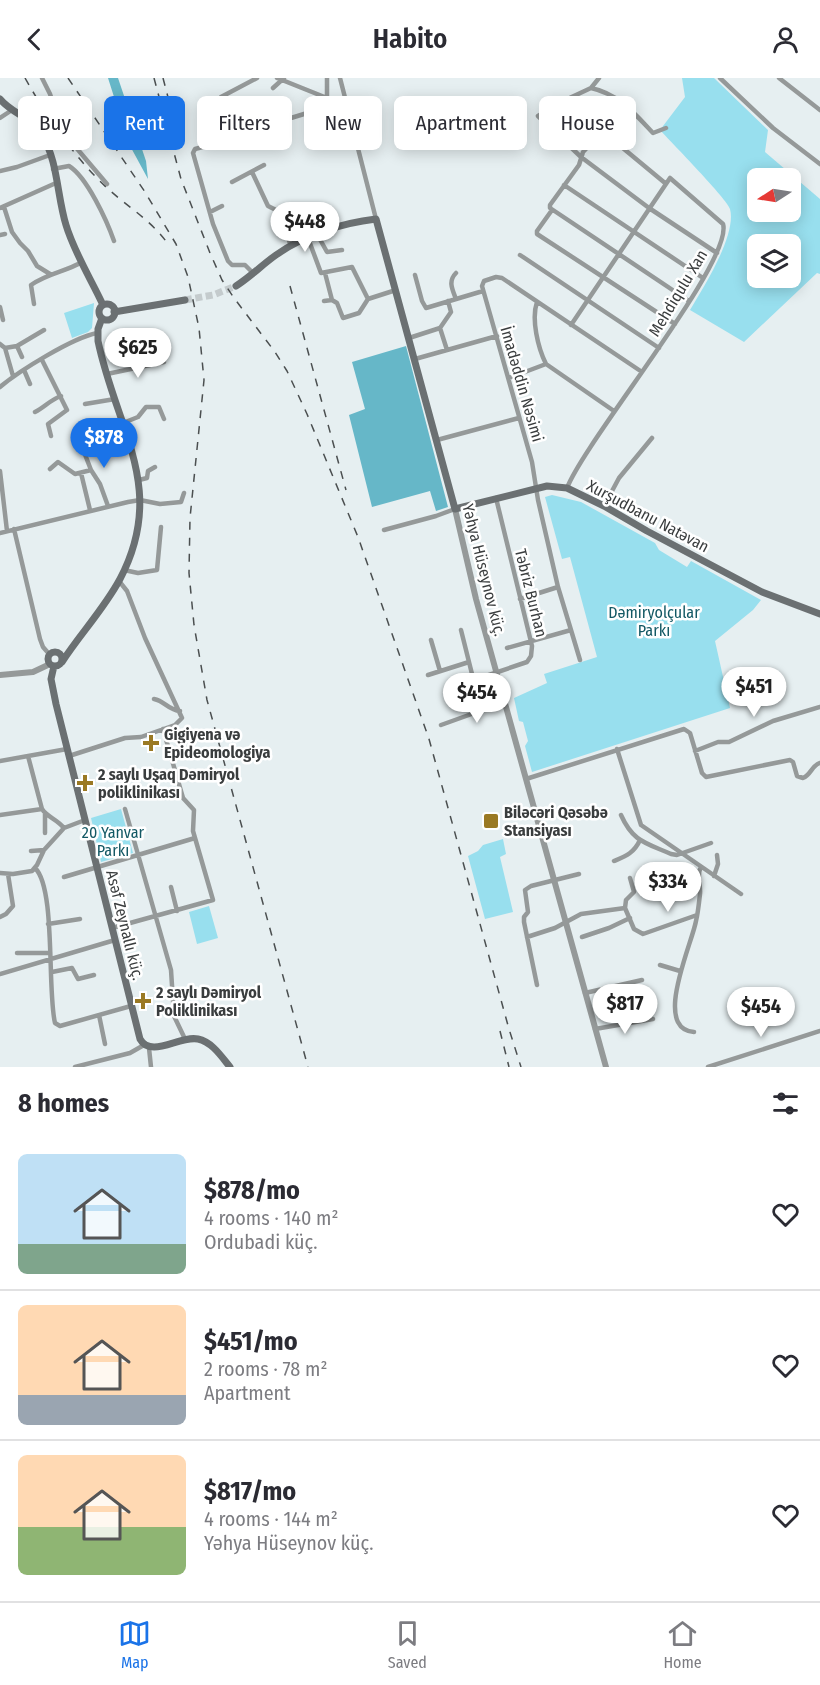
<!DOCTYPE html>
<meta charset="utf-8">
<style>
body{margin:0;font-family:"Fira Sans Condensed",sans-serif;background:#f2f2f3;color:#2b2b33;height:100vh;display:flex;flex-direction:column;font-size:22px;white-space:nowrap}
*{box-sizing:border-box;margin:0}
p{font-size:20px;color:#7c7c81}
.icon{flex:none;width:33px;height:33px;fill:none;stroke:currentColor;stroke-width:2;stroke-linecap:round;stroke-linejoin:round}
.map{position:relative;height:989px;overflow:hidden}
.drawer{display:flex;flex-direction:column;background:#fff;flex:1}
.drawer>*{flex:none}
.banner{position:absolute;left:18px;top:18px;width:784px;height:54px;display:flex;gap:12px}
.needle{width:39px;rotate:258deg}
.fabs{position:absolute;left:747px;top:90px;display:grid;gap:12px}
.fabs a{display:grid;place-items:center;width:54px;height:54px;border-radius:9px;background:#fff;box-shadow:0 3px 15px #0003;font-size:30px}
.price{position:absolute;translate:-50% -51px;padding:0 14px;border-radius:21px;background:#fff;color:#222;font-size:20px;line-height:39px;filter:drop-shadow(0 2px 3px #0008)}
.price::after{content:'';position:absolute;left:50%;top:36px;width:18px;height:14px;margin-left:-9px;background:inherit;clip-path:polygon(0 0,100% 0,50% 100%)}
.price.selected{background:#1a73e8;color:#fff}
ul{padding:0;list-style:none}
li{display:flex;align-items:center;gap:18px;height:150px;padding:0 18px}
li+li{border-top:2px solid #e1e1e2}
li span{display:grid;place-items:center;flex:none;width:168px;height:120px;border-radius:9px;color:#555}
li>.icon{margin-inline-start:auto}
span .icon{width:72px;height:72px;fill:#fffc;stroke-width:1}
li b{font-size:26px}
h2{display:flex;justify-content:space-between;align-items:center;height:72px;padding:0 18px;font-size:26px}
.chip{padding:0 21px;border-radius:9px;background:#fff;box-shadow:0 3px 15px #0003;font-size:21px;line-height:54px}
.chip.selected{background:#1a73e8;color:#fff}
header{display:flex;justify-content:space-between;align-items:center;height:78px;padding:0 18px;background:#fff;font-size:27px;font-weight:600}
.dock{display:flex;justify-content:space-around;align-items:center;height:84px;border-top:2px solid #e1e1e2;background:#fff;font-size:16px;color:#7c7c81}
.dock a{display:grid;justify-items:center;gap:3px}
.dock .selected{color:#1a73e8}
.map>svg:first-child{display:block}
.green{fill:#98dfee;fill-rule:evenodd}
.forest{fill:#66b7c8}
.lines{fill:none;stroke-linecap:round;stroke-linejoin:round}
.secondary-tunnel{stroke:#c4cbcd;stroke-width:7;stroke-dasharray:7 3.5;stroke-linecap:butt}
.minor{stroke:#959999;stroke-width:4.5}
.tertiary{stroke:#959999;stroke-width:6}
.secondary{stroke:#6b7072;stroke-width:7}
.rail{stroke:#4b4f50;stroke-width:1.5;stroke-dasharray:8 8;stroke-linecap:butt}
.poi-dot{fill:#9a7923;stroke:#fff;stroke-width:2}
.labels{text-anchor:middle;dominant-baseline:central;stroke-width:5;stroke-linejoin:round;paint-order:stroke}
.street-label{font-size:16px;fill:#3a3d3e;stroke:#fff}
.park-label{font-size:16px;fill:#125864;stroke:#fff}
.poi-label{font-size:16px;font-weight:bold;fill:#3a3d3e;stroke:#fff;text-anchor:start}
</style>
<header><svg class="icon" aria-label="back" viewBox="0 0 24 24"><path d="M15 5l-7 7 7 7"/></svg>Habito<svg class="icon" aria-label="person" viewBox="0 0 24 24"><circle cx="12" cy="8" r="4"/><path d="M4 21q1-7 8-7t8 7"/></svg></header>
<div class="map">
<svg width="820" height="989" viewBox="0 0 820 989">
<rect width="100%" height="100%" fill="#e6eff1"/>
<!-- green -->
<path class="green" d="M 682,0 L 714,0 L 768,52 L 765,74 L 820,121 L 820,196 L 817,195 L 744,264 L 690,232 C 703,210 737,157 730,131 C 728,122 671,64 660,52 L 685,19 ZM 758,100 L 790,100 L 790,134 L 758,134 ZM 758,166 L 790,166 L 790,200 L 758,200 Z
M 94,225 L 92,250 L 88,254 L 72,260 L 64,235 Z
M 552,417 L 581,424 L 655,465 L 659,472 L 687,489 L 691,483 L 761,522 L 753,532 L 715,563 L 730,630 L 532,694 L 525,668 L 528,663 L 523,644 L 519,643 L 514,620 L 547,605 L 544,596 L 597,579 L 570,479 L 562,481 L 545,419 Z
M 121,731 L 133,775 L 101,784 L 91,740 Z
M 503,761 L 506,776 L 500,779 L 513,834 L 485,841 L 468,778 L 478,773 L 483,767 Z
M 209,828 L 218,860 L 197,866 L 189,834 Z"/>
<!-- forest -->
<path class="forest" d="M 108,0 L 118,0 L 146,83 L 148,101 L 129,66 Z
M 406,268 L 448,429 L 436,433 L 430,413 L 372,429 L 349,337 L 365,331 L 352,284 Z"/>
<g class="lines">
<!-- secondary-tunnel -->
<path class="secondary-tunnel" d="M 185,222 L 213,217 L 236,208"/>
<!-- minor -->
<path class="minor" d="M 42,0 L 50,16 L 62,53 L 107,106
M 277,0 L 327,20 L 345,23
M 327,0 L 327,20
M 340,0 L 376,141
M 720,0 L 773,50 L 820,86
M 779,0 L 820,32
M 273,10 L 284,0
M 591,10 L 599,0
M 221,19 L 257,0
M 570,20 L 583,37 L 665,105
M 0,40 L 12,32
M 291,40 L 343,24
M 59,42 L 68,37
M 202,45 L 227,41 L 233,62
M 666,50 L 653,55 C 635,36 619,16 591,10 L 561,24 L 538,38 L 581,79 L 649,130 L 717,175
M 602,54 L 583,74 L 579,87 L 550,127 L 550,130 L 689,223
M 43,57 L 59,46
M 53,91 L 69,88 C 87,99 107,143 114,163
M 0,93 L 17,89 L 50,77
M 252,94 L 268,128 L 278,133 L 291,168
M 232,104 L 264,87
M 564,107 L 703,200
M 4,129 L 12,154 L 20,165 L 28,173 L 37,188 L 50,196
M 0,130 L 56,105
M 552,132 L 537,153 L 537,156 L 675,246
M 210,134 L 222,128
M 317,156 L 327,174 L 342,172
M 0,157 L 5,156
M 308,160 L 321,195 L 352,189 L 368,221 L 396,212
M 520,177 L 659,270
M 253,195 L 245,187 L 232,187 L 228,183 L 213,146 L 193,75 L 195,71 L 257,55
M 325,195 L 332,222
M 415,197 L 422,223 L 426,230 L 483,213
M 456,221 C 452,211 448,203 456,195
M 324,223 L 332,222 L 337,225 L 343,240 L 359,235 L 368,221
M 537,224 C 531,241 538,270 546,286 L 614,333
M 34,226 L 31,207 C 48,195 65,194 82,184
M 0,229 L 3,242
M 440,250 L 447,272
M 409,260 L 440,250 L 451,234 L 448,223
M 0,266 L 5,270 L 17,268 L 44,252
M 17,268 L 22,279
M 5,270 L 13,298
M 415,281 L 497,258
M 42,282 L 67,332 L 48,346 L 51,358
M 24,292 L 30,306
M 107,296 L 164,284
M 509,300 L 546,286
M 0,309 C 19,293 72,260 97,255
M 85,326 L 115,321
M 35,334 C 45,329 50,322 61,318
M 123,345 L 138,339 L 146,329 L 159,329 L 164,341
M 79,361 L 91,392 L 100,406 L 108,428
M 437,362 L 519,340
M 85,376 L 109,369
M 50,391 L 58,384 L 75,396 L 91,392
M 0,393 L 7,453
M 81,395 L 90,432
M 139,402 L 147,400 L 148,393 L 155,389
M 567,410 C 586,361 734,183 723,146 L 670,100 L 571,247
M 604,428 L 619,400 L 652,360
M 14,451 L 40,561 L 43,569 L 50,577
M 384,452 L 436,438 L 455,431
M 0,455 L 128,424 L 140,422 L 160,426 L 181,424 L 184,415
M 124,492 L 138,495 L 157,492 L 161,449
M 520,521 L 558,509
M 461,552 L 469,584
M 571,552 L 580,582
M 431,562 L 440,593
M 507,570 L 571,552 L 558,509 L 538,422 L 532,384 L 482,208 L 484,203 L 496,199 L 502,200 L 642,294
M 428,597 L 469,584 L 473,600 L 477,601 L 527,584 L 531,578 L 532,568 L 496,420
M 154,621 C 165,623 168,632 180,633
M 441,647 L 505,624
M 617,671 L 641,747 L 741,816
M 695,673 L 718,664 L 729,664 L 773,643 L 820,629
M 28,678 L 42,731 C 47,739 57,741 64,750
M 69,678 L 125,660 L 141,659 L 175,647 L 182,640 L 145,560 L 127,513 L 119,503
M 0,683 L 67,671
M 526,701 L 684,651 L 690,655 L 702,695 L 706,699 L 790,682 L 793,684 L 797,698 L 803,700 C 811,697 812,687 820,685
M 125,731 L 171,892 L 174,938 L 185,961
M 45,736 L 45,755
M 0,737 L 42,731
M 621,737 C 633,764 646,765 671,776 L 677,777 L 711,765
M 31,773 L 44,772
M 614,783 C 626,778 634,775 640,762
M 35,790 C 56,810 47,912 55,945 L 60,948 L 131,928
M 0,795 L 13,796 L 32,793 L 37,787 L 44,772 L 64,750 L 85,742
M 714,798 L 718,786 L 717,777
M 64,799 L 195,760
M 171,809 L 177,833
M 625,830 L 626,822 L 634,814 L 630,800
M 0,839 L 6,836 L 13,828 L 8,796
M 48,846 L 80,841
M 112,850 L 213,822 L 193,753 L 194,732 L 183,720 L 163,651
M 527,859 L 555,850 L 581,836 L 625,830 L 634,851 L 643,856 L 697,837
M 582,859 L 609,850 L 630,840
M 17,875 L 49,875
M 660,887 L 680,893
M 52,894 L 72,890 L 78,901 L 94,897
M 0,896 L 115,862
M 537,907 L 524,844 L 524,839 L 528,834 L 525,812 L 531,808 L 579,796
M 585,915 L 642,902
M 99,937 L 105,966
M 595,951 L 653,941
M 694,954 C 652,951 692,866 696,843 C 698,835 699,825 700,816 C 701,807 696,797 701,789
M 149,970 L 151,989
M 75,989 L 130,975 L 144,967
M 708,989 L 820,953"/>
<!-- tertiary -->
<path class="tertiary" d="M 455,431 L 476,521 L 606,989
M 0,597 L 33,594 L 50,586"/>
<!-- secondary -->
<path class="secondary" d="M 0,21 C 12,36 32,39 42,57 C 58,83 57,118 66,147 C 74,174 91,201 103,227
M 236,208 C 250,199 262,187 276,177 C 304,157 342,145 376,141 L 455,431 L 547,408 L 567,410 L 604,428 L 647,453 L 762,514 L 820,536
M99 234a8 8 0 1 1 16 0a8 8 0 1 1-16 0Z
M 114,234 L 185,222
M48 581a7 7 0 1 1 14 0a7 7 0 1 1-14 0Z
M 62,584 C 80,556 104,531 120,501 C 168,410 116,351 98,263 L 98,251 L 102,240
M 54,588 L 51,601 L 56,626 L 140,961 C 151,981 180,957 198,961 C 212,964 221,978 230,989"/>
<!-- rail -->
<path class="rail" d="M 25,0 C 47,39 74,79 107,110 C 128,129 152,143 168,166
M 68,0 L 145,114 L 176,166 L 188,199 L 199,250 L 204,302 L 190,440 L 189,495 L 194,547 L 207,622 L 308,989
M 154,0 L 181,101 L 210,175 L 222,202 L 234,220 L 275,274 L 287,293 L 307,336 L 358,459 L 429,661 L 509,951 L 521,989
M 163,0 L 169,23
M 290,208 L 346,412
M 500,953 L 509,989"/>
</g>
<!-- markers -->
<g class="poi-dot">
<path d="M148 656h6v6h6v6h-6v6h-6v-6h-6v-6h6z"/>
<path d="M82 696h6v6h6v6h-6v6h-6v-6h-6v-6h6z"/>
<rect x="483" y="735" width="16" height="16" rx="3"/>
<path d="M140 914h6v6h6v6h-6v6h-6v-6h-6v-6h6z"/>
</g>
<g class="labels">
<!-- street labels -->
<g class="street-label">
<text transform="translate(678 215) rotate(-59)">Mehdiqulu Xan</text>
<text transform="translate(522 306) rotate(74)">İmadəddin Nəsimi</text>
<text transform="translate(648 438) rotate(28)">Xurşudbanu Natəvan</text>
<text transform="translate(484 492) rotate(76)">Yəhya Hüseynov küç.</text>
<text transform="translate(531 515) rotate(76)">Təbriz Burhan</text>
<text transform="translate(125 847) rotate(76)">Asəf Zeynallı küç.</text>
</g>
<!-- park labels -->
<g class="park-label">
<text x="654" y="534">Dəmiryolçular<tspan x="654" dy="18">Parkı</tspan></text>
<text x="113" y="754">20 Yanvar<tspan x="113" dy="18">Parkı</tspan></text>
</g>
<!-- poi labels -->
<g class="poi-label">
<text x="164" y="656">Gigiyena və<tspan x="164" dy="18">Epideomologiya</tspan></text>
<text x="98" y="696">2 saylı Uşaq Dəmiryol<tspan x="98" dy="18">poliklinikası</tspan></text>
<text x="504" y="734">Biləcəri Qəsəbə<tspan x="504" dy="18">Stansiyası</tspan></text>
<text x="156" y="914">2 saylı Dəmiryol<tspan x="156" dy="18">Poliklinikası</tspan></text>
</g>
</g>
</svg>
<div class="fabs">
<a><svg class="needle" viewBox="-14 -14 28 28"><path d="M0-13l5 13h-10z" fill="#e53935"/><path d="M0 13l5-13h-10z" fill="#7c7c81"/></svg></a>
<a><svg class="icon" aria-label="layers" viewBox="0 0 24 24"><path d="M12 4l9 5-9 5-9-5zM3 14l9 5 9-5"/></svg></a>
</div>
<b class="price" style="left:305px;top:175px">$448</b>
<b class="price" style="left:138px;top:301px">$625</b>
<b class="price selected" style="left:104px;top:391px">$878</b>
<b class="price" style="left:754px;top:640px">$451</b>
<b class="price" style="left:477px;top:646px">$454</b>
<b class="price" style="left:668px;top:835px">$334</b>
<b class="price" style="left:625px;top:957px">$817</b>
<b class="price" style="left:761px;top:960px">$454</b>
<div class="banner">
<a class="chip">Buy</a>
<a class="chip selected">Rent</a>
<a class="chip">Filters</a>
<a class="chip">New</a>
<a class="chip">Apartment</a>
<a class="chip">House</a>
</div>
</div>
<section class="drawer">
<h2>8 homes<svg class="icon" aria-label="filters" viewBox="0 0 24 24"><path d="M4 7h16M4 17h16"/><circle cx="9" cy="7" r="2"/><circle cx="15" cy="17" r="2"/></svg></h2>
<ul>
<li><span style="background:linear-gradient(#bfe0f5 75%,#7fa58c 0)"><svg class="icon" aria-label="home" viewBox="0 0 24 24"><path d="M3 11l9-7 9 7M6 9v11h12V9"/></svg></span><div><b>$878/mo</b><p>4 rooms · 140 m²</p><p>Ordubadi küç.</p></div><svg class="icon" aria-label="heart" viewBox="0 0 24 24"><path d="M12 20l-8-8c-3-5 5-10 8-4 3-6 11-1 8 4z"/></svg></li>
<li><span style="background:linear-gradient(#ffd9b3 75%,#9aa5b1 0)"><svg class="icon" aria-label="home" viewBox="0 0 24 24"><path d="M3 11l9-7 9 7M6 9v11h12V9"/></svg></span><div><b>$451/mo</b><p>2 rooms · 78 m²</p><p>Apartment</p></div><svg class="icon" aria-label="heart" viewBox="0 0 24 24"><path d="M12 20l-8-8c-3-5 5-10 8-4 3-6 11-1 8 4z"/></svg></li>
<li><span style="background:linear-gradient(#ffd9b3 60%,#8fb573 0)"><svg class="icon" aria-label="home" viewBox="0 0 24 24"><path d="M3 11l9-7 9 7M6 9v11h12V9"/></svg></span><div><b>$817/mo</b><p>4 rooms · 144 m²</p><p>Yəhya Hüseynov küç.</p></div><svg class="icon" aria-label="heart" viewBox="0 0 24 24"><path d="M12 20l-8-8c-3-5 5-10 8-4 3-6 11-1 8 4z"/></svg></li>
</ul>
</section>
<nav class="dock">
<a class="selected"><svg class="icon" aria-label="map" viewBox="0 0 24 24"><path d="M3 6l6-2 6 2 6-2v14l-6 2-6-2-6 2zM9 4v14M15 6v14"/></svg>Map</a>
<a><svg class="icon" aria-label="saved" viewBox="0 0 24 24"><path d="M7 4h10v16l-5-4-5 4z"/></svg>Saved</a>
<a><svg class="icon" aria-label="home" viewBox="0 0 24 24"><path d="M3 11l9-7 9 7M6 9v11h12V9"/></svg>Home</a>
</nav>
